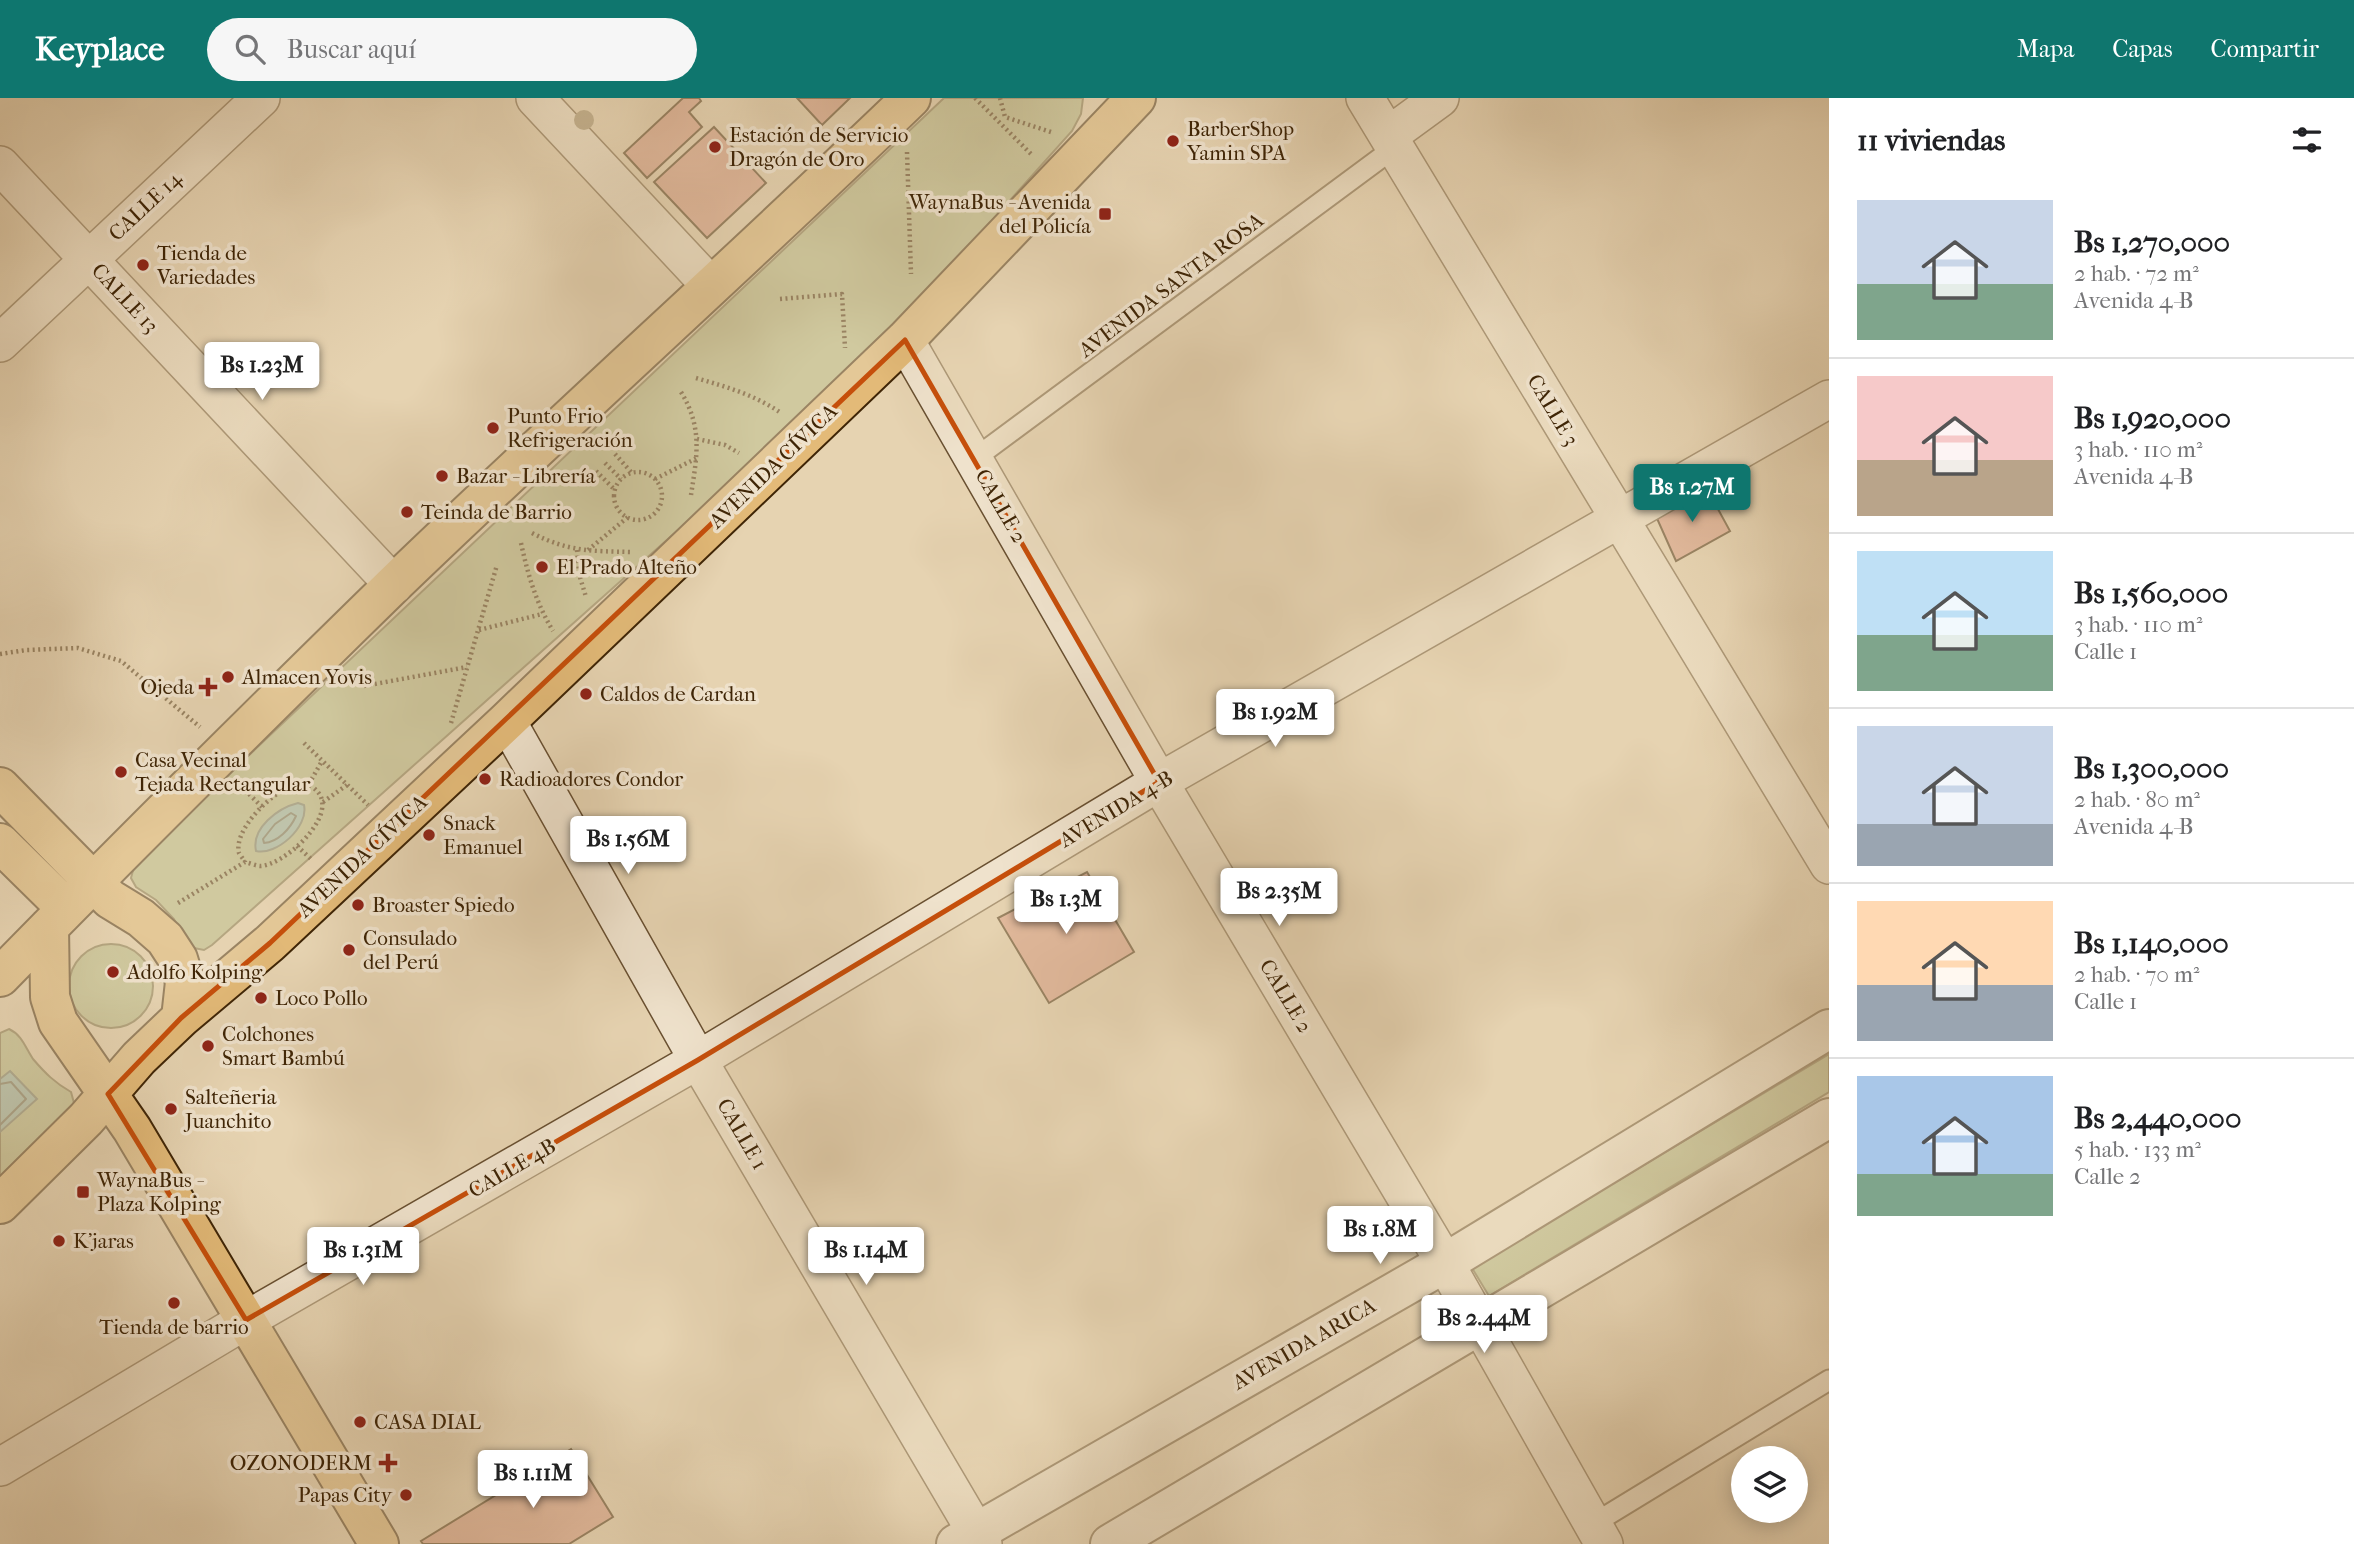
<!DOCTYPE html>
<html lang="es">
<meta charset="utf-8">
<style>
body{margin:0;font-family:"IM FELL French Canon",serif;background:#f6f6f6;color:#202124;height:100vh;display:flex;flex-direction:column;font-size:26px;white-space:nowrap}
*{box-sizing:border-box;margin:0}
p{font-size:23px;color:#757577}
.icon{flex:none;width:38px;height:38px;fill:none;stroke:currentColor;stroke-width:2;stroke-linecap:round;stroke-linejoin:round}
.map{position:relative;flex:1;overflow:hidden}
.drawer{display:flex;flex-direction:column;background:#fff;width:525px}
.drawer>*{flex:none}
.fabs{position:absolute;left:1731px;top:1348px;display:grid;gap:14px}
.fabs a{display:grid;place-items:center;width:77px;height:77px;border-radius:50%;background:#fff;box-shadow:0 4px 18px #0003;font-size:35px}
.price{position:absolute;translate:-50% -60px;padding:0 16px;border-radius:7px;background:#fff;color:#222;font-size:23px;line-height:46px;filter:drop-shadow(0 2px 4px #0008)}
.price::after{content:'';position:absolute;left:50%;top:42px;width:21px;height:16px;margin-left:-10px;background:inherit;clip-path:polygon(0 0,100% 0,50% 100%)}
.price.on{background:#0f766e;color:#fff}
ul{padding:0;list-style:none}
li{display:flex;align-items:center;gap:21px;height:175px;padding:0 28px}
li+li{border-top:2px solid #e0e0e0}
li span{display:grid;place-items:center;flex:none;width:196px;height:140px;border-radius:0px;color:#555}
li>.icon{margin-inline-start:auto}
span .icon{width:84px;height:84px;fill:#fffc;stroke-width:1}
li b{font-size:30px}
h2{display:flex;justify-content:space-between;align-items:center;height:84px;padding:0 28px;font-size:30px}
header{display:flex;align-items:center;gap:42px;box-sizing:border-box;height:98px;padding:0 35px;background:#0f766e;color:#fff}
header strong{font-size:33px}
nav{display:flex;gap:38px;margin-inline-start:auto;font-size:24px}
.search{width:490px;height:63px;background:#f6f6f6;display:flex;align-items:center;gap:18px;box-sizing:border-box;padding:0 24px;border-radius:38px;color:#757577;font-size:26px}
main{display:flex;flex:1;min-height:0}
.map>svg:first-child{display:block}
.green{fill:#b7bc8a;stroke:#7b7048;stroke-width:2}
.water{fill:#96b8ad;stroke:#737d6a;stroke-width:2}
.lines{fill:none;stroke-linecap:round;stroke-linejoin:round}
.shore{stroke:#6a6e5a;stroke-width:2}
.building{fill:#dc9a84;stroke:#3f2506;stroke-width:2}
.service-casing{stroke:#695031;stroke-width:23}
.minor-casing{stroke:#695031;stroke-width:40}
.tertiary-casing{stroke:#695031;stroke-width:42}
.primary-casing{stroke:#3f2506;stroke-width:42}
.path{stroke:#3f2506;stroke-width:4.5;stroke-dasharray:2 3.5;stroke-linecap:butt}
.service{stroke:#efe2cc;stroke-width:19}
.minor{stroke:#efe2cc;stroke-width:37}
.tertiary{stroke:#efe2cc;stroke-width:38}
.primary{stroke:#e3ba78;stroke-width:38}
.tree{fill:#9b8865}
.marked{fill:none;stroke:#c64f0b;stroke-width:5;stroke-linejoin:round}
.poi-dot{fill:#8f2418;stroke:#efe2cc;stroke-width:2.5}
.labels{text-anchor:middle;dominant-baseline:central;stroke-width:7;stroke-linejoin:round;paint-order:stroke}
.poi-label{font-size:21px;fill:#3f2506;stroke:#efe2cc;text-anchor:start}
.street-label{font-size:21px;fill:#3f2506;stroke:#efe2cc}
</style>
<header>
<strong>Keyplace</strong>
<div class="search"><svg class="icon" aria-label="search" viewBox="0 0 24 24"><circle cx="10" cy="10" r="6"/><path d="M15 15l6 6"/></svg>Buscar aquí</div>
<nav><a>Mapa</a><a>Capas</a><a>Compartir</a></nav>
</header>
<main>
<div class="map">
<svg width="1829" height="1446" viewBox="0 0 1829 1446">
<rect width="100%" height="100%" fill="#e6d3b1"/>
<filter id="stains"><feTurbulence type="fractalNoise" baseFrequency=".00286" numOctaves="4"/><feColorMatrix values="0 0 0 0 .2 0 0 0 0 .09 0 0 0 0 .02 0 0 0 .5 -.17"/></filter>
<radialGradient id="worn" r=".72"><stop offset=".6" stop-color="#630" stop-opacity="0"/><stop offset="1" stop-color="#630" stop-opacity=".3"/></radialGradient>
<!-- green -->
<path class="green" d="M 944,0 L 1083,0 L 1081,16 L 1072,33 L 860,270 L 212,847 L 204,852 L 194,850 L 185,843 L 174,821 L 156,802 L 136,789 L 131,780 L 135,765 Z
M69 888a42 42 0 1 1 84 0a42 42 0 1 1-84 0Z
M 9,931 C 22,937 25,949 33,961 C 45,975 55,985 71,994 L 74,1005 L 72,1017 L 0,1085 L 0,935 Z
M 1829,956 L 1829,994 L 1489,1198 L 1472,1170 Z"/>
<!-- water -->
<path class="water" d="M 298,705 L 304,707 C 309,729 276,758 256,753 C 251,730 278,710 298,705 Z
M 10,973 L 37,1001 L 0,1034 L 0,981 Z"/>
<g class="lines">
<!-- shore -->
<path class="shore" d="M 291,715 L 296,718 C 290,731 278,744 264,745 L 263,741 L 275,726 Z
M 0,986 L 11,984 L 26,1001 L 0,1027"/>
</g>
<!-- building -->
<path class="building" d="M 683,0 L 699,0 L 701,3 L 689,14 L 702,29 L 647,80 L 624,55 Z
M 797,0 L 850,0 L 822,27 Z
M 714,29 L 766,85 L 707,140 L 654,84 Z
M 1707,391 L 1730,433 L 1676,463 L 1655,416 Z
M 1087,774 L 1134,854 L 1049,905 L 998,820 Z
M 571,1351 L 613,1419 L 569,1446 L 423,1446 L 421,1443 Z"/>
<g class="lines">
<!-- service casing -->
<g class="service-casing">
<path id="service" d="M 974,361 L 1394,50
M 1593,1426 L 1829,1282"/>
</g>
<!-- minor casing -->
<g class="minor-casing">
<path id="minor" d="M 535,0 L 711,188
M 1365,0 L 1829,767
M 1388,38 L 1440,0
M 0,67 L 394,487
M 905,242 L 1159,684 L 1445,1165 L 1604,1446
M 0,245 L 261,0
M 507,623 L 698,962 L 983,1446
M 0,1369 L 246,1222 L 698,962 L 1159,684 L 1829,301"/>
</g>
<!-- tertiary casing -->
<g class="tertiary-casing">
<path id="tertiary" d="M 956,1446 L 1445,1165 L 1829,931
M 1110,1446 L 1829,1020"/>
</g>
<!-- primary casing -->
<g class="primary-casing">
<path id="primary" d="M 0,689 L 110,801 L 141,820 L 165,841 L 178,861 L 185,884 L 181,920
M 0,745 L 66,810
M 49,829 L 50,899 L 58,924 L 132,1031 L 379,1446
M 0,879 C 129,747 260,617 392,488 C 563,323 740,165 911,0
M 0,1106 L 86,1021 L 139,960 L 181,920 L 270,845 L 507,623 L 905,242 L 1136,0"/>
</g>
<!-- path -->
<path class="path" d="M 975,0 L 1032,57
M 1000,0 L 1005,19 L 1054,35
M 907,54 L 911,176
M 780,201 L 842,196 L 845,250
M 696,280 C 727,289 755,297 781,315
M 681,294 C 703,330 697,358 691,397
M 697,341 L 725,347 L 739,355
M 615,356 L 632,375
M 605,365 L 621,381
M 596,373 L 615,392
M614 398a24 24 0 1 1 48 0a24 24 0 1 1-48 0Z
M 655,381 L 697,360
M 532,435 C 569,454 592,453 632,454
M 521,445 C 528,477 536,505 553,533
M 577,452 L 579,476 L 586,499
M 588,452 L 628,419
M 479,532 L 542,516
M 0,556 L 26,552 L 78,550 L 121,563 L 200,629
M 364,588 L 467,569
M 451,625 L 497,467
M 304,645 L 368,707
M 309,686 L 322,663
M 249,696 L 262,709
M 323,704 L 347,687
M 297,748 L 311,761
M 178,805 L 245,764 C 250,765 256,768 261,768 C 284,766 327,727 322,703 C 321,695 315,691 309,686 C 304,687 297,686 292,688 C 272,694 233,732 239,755 C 239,756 245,763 245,764"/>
<!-- service -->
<use href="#service" class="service"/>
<!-- minor -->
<use href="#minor" class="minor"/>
<!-- tertiary -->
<use href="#tertiary" class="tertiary"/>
<!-- primary -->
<use href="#primary" class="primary"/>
</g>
<!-- trees -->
<circle class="tree" cx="584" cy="22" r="10"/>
<!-- marked area -->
<path d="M0 0H1829V1446H0ZM 905,242 L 1159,684 L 698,962 L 246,1222 L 108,996 L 181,920 L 270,845 Z" fill="#e6d3b1" fill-opacity=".55" fill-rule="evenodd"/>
<path class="marked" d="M 905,242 L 1159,684 L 698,962 L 246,1222 L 108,996 L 181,920 L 270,845 Z"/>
<!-- markers -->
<g class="poi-dot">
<circle cx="1173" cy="43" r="7"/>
<circle cx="715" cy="49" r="7"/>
<rect x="1098" y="109" width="14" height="14" rx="3.5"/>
<circle cx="143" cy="167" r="7"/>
<circle cx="493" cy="330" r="7"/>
<circle cx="442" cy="378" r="7"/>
<circle cx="407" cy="414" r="7"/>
<circle cx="542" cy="469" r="7"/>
<circle cx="228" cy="579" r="7"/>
<path d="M204.5 578.5h7v7h7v7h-7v7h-7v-7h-7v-7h7z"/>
<circle cx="586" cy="596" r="7"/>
<circle cx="121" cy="674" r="7"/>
<circle cx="485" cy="681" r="7"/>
<circle cx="429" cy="737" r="7"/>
<circle cx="358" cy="807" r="7"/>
<circle cx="349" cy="852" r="7"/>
<circle cx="113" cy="874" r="7"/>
<circle cx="261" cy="900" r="7"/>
<circle cx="208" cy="948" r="7"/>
<circle cx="171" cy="1011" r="7"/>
<rect x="76" y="1087" width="14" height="14" rx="3.5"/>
<circle cx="59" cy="1143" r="7"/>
<circle cx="174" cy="1205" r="7"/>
<circle cx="360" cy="1324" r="7"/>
<path d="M384.5 1354.5h7v7h7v7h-7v7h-7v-7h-7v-7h7z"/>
<circle cx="406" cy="1397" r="7"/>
</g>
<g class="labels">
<!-- poi labels -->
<g class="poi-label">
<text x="1187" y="31">BarberShop<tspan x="1187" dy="24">Yamin SPA</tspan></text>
<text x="729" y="37">Estación de Servicio<tspan x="729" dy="24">Dragón de Oro</tspan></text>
<text x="1091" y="104" text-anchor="end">WaynaBus - Avenida<tspan x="1091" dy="24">del Policía</tspan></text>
<text x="157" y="155">Tienda de<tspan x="157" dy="24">Variedades</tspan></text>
<text x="507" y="318">Punto Frio<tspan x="507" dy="24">Refrigeración</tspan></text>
<text x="456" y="378">Bazar - Librería</text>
<text x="421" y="414">Teinda de Barrio</text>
<text x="556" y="469">El Prado Alteño</text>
<text x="242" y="579">Almacen Yovis</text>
<text x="194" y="589" text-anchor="end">Ojeda</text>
<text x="600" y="596">Caldos de Cardan</text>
<text x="135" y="662">Casa Vecinal<tspan x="135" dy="24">Tejada Rectangular</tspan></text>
<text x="499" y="681">Radioadores Condor</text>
<text x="443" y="725">Snack<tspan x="443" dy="24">Emanuel</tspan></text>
<text x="372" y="807">Broaster Spiedo</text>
<text x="363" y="840">Consulado<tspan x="363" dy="24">del Perú</tspan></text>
<text x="127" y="874">Adolfo Kolping</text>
<text x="275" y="900">Loco Pollo</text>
<text x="222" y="936">Colchones<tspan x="222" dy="24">Smart Bambú</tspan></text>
<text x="185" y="999">Salteñeria<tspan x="185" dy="24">Juanchito</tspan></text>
<text x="97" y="1082">WaynaBus -<tspan x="97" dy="24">Plaza Kolping</tspan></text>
<text x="73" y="1143">K'jaras</text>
<text x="174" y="1229" text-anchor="middle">Tienda de barrio</text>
<text x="374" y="1324">CASA DIAL</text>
<text x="372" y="1365" text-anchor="end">OZONODERM</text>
<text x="392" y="1397" text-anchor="end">Papas City</text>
</g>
<!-- street labels -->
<g class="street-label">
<text transform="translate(145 108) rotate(-43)">CALLE 14</text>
<text transform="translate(1171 187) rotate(-37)">AVENIDA SANTA ROSA</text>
<text transform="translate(125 200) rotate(47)">CALLE 13</text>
<text transform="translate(1553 312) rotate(59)">CALLE 3</text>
<text transform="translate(773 368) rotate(-44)">AVENIDA CÍVICA</text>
<text transform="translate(1001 408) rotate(60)">CALLE 2</text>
<text transform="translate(1116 711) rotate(-31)">AVENIDA 4-B</text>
<text transform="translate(362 758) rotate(-43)">AVENIDA CÍVICA</text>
<text transform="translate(1286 898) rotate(59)">CALLE 2</text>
<text transform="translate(742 1036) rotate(60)">CALLE 1</text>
<text transform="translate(512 1070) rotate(-30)">CALLE 4B</text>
<text transform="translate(1304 1246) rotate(-30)">AVENIDA ARICA</text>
</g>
</g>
<rect width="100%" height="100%" filter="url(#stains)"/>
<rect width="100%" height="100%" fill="url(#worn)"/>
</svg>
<div class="fabs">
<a><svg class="icon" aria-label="layers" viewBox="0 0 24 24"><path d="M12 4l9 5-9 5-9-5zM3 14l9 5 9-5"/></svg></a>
</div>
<b class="price" style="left:262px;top:304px">Bs 1.23M</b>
<b class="price on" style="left:1692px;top:426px">Bs 1.27M</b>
<b class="price" style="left:1275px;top:651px">Bs 1.92M</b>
<b class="price" style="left:628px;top:778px">Bs 1.56M</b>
<b class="price" style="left:1279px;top:830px">Bs 2.35M</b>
<b class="price" style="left:1066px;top:838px">Bs 1.3M</b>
<b class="price" style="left:1380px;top:1168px">Bs 1.8M</b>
<b class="price" style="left:363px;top:1189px">Bs 1.31M</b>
<b class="price" style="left:866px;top:1189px">Bs 1.14M</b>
<b class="price" style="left:1484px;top:1257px">Bs 2.44M</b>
<b class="price" style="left:533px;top:1412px">Bs 1.11M</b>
</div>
<section class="drawer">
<h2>11 viviendas<svg class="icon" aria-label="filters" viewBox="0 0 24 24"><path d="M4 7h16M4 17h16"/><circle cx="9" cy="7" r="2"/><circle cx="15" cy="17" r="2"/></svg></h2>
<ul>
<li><span style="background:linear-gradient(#c9d6e8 60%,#7fa58c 0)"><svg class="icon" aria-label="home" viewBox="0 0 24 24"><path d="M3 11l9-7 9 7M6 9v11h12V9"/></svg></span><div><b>Bs 1,270,000</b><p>2 hab. · 72 m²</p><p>Avenida 4-B</p></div></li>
<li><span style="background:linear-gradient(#f6c9c9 60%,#b9a48a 0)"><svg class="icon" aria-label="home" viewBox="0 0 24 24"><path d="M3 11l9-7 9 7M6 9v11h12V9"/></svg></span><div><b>Bs 1,920,000</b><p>3 hab. · 110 m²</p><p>Avenida 4-B</p></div></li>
<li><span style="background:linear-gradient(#bfe0f5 60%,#7fa58c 0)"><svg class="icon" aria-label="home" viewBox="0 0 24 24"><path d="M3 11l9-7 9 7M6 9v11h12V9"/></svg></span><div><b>Bs 1,560,000</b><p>3 hab. · 110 m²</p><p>Calle 1</p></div></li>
<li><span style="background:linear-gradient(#c9d6e8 70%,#9aa5b1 0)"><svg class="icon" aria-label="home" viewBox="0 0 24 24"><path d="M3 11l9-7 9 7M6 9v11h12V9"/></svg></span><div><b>Bs 1,300,000</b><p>2 hab. · 80 m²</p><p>Avenida 4-B</p></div></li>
<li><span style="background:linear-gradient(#ffd9b3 60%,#9aa5b1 0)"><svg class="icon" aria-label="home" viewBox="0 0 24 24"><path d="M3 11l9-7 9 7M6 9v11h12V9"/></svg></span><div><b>Bs 1,140,000</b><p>2 hab. · 70 m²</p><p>Calle 1</p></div></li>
<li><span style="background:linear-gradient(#a9c7e8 70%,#7fa58c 0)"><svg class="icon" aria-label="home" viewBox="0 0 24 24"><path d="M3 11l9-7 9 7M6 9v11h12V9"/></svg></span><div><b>Bs 2,440,000</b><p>5 hab. · 133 m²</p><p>Calle 2</p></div></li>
</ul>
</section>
</main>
